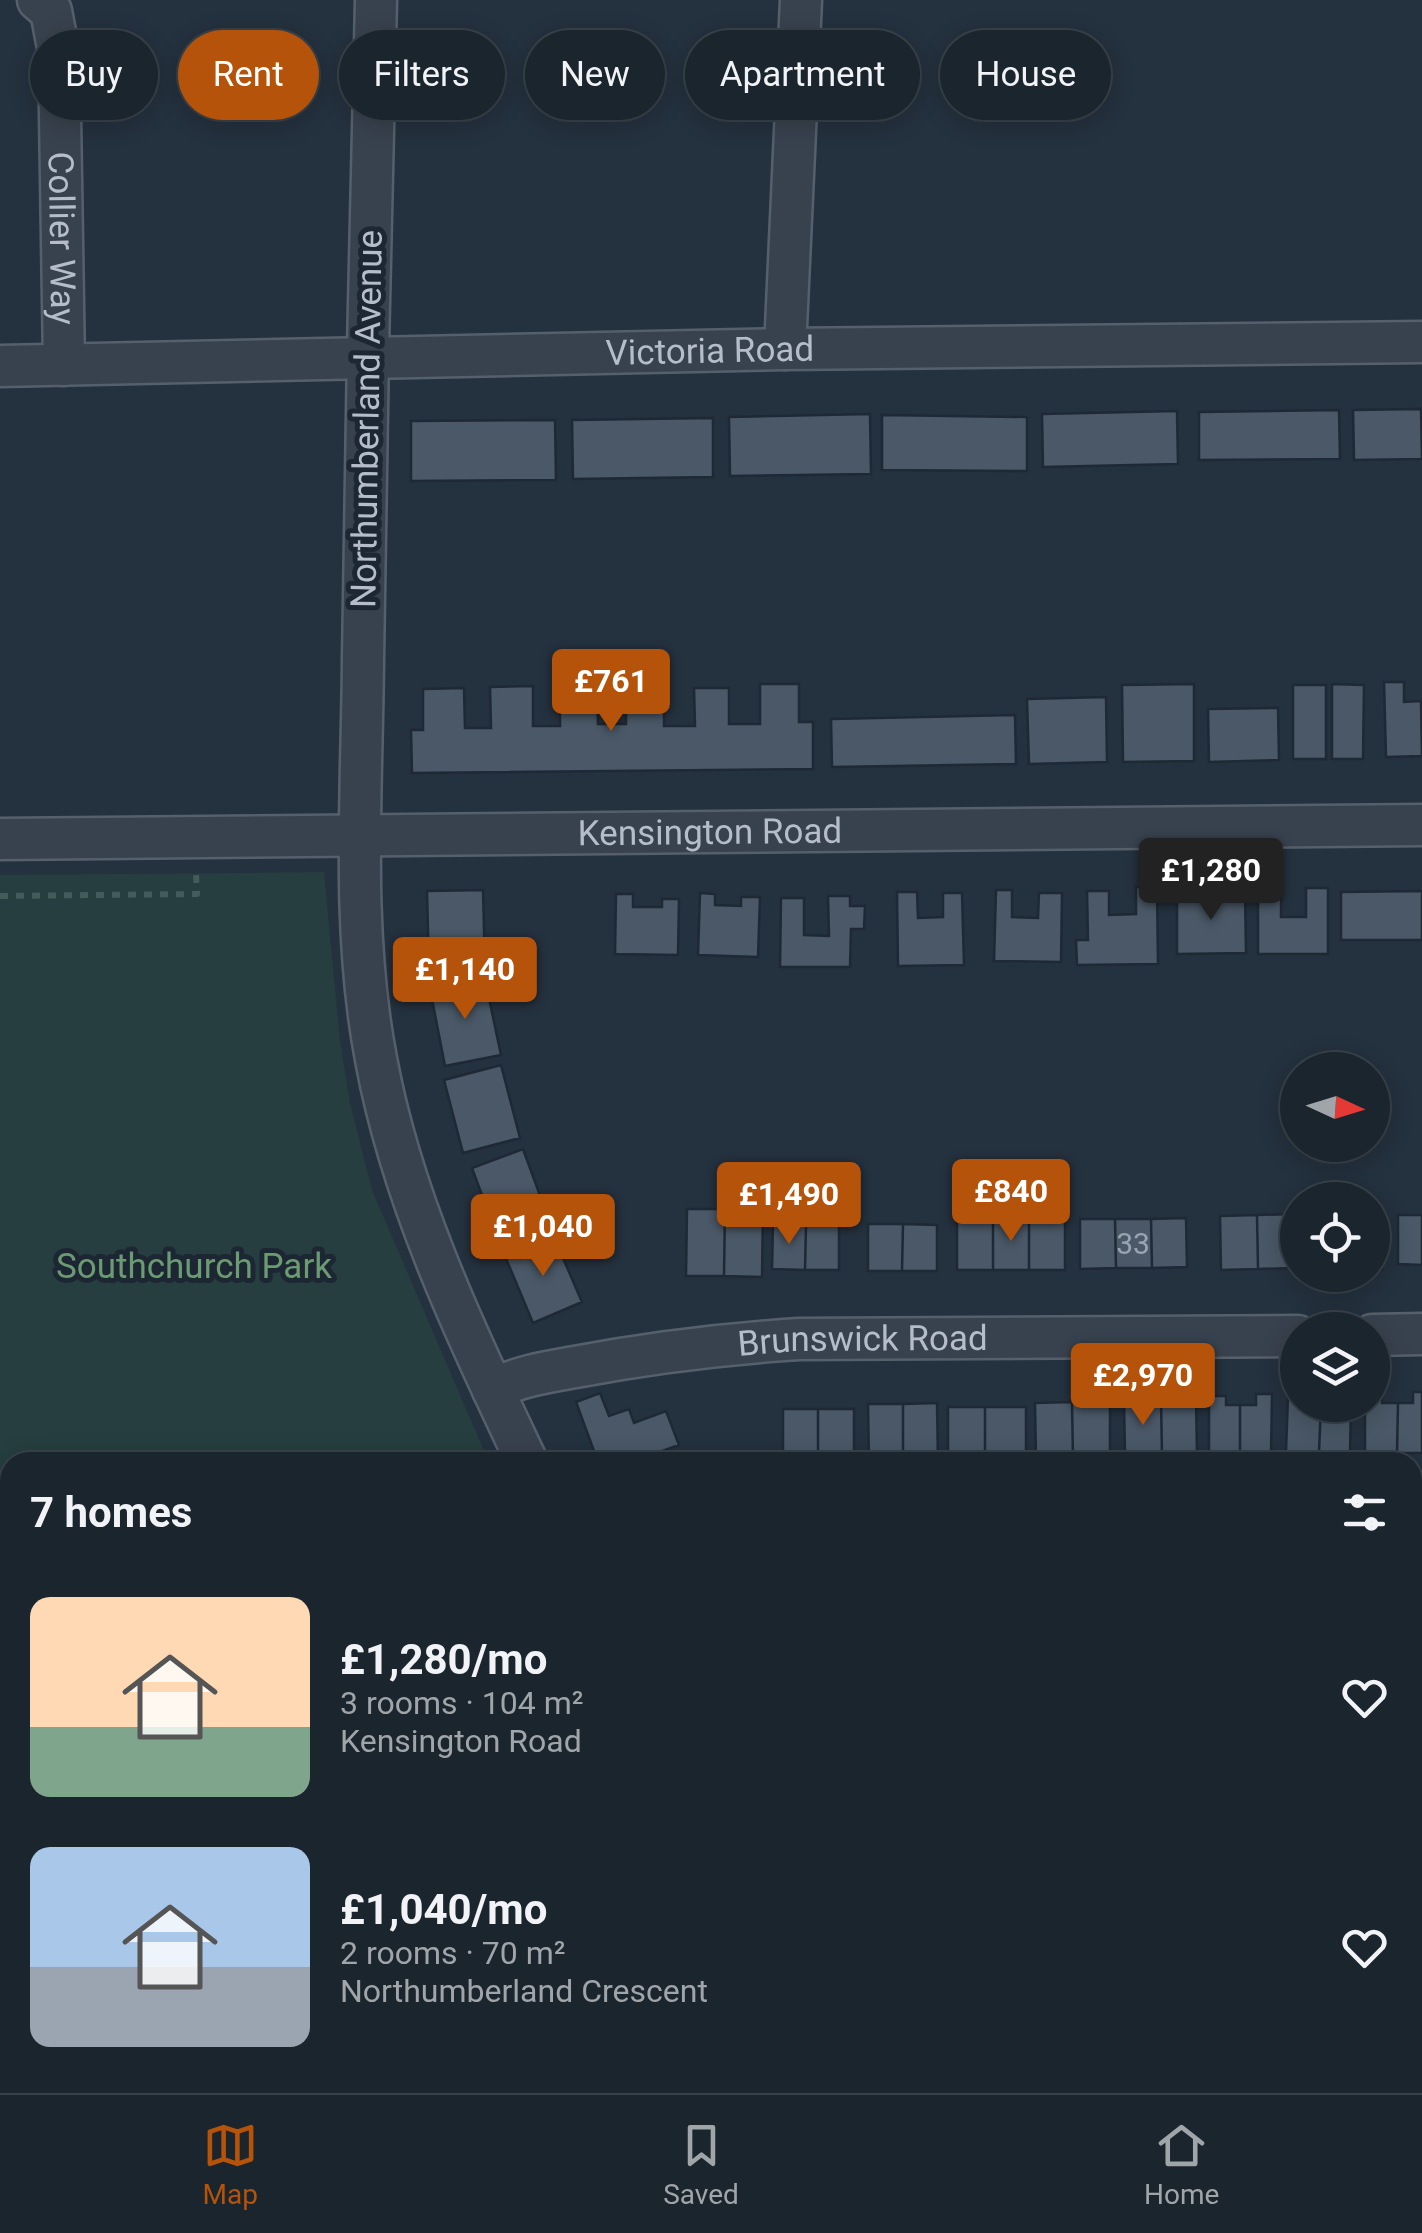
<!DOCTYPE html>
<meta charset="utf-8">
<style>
body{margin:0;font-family:Roboto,sans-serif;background:#28313a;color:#f1f3f6;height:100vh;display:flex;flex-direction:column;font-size:38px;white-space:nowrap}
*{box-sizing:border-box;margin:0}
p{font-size:32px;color:#a0a5aa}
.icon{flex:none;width:55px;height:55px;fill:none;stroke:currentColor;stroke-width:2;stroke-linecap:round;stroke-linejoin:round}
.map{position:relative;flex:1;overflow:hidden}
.drawer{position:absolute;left:0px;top:1452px;width:1422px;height:642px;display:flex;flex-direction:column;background:#1b252e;border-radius:30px 30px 0 0;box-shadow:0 5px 25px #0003,0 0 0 2px #39424a}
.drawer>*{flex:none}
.hud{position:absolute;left:30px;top:30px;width:1362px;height:90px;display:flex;gap:20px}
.needle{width:65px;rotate:94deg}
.buttons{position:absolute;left:1280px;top:1052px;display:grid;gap:20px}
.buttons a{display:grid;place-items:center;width:110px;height:110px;border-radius:50%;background:#1b252e;box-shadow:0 5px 25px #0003,0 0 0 2px #39424a;font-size:50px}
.price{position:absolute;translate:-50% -85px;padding:0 22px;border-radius:10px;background:#b45309;color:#fff;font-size:32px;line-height:65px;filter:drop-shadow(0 2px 5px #0008)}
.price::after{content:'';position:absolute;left:50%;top:60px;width:30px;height:22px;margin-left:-15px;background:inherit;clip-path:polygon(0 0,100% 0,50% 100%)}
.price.current{background:#222;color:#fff}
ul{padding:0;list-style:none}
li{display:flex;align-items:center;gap:30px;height:250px;padding:0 30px}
li span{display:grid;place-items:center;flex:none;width:280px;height:200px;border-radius:20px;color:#555}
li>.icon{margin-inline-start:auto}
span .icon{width:120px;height:120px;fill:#fffc;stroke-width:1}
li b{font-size:42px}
h2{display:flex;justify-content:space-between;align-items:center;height:120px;padding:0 30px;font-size:42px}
.tag{padding:0 35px;border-radius:45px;background:#1b252e;box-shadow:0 5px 25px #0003,0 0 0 2px #39424a;font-size:35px;line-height:90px}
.tag.current{background:#b45309;color:#fff}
.tab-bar{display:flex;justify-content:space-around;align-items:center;height:140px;border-top:2px solid #39424a;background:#1b252e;font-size:28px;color:#a0a5aa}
.tab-bar a{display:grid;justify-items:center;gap:5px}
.tab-bar .current{color:#b45309}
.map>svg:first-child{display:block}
.green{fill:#263e3f}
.building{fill:#4a5867;stroke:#1f2935;stroke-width:2.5}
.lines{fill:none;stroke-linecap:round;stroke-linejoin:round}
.street-casing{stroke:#56606c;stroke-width:45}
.path{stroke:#445b5c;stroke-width:6;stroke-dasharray:8 8;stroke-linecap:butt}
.street{stroke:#38424e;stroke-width:40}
.labels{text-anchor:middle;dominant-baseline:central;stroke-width:10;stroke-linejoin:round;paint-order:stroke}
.number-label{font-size:30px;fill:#9aa4b0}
.street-label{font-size:35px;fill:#b4bdc9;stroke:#1d2733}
.park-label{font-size:35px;fill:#6b9a73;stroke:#1d2733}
</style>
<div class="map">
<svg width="1422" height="2093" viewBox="0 0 1422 2093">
<rect width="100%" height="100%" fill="#24313e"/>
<!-- green -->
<path class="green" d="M 324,872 L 340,1041 L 350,1103 L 372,1190 L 489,1462 L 10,1462 L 10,2085 L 642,2085 L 642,2093 L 0,2093 L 0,875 Z"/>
<!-- building -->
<path class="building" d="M 1421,409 L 1422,459 L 1354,460 L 1353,410 Z
M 1339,410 L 1340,459 L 1199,460 L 1199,412 Z
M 1177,411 L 1178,464 L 1043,467 L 1042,414 Z
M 870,414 L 871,474 L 730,476 L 729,417 Z
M 882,415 L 1027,417 L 1027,471 L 882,470 Z
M 713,418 L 713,477 L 573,479 L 572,420 Z
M 555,420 L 556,480 L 411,481 L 411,421 Z
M 1384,682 L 1404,682 L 1404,702 L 1421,701 L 1422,756 L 1386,757 Z
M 597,684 L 598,724 L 626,724 L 626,686 L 664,686 L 664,726 L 695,726 L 694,688 L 729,688 L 729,724 L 760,724 L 760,684 L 799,684 L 799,722 L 813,722 L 813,769 L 412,773 L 411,730 L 423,730 L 423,689 L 464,688 L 465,728 L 491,728 L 490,687 L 533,686 L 533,726 L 560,726 L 560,685 Z
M 1194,684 L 1194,761 L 1123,762 L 1122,685 Z
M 1332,684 L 1364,685 L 1363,759 L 1332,759 Z
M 1293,685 L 1326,685 L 1326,759 L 1293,759 Z
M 1106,697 L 1107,762 L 1029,764 L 1027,699 Z
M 1278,708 L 1279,760 L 1209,762 L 1208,709 Z
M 1015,715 L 1016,764 L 832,767 L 831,719 Z
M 1136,887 L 1157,887 L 1158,964 L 1077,965 L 1076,940 L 1088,940 L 1087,891 L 1109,891 L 1109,915 L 1136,914 Z
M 1306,888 L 1328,888 L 1328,954 L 1258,954 L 1258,891 L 1281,890 L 1281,917 L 1306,917 Z
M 483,890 L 485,969 L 429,970 L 427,891 Z
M 996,890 L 1012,890 L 1012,917 L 1038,918 L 1039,893 L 1062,893 L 1061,962 L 994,961 Z
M 1245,891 L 1246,953 L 1177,954 L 1177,892 Z
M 1422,891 L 1422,940 L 1341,940 L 1341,892 Z
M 897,892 L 917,892 L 918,918 L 943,917 L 943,893 L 962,893 L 964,965 L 898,966 Z
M 700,893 L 715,894 L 715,905 L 741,906 L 741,897 L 760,897 L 758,957 L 698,955 Z
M 616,894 L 633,894 L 633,907 L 662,907 L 662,899 L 679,899 L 678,955 L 615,954 Z
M 828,896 L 850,896 L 850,906 L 865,906 L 864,929 L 851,929 L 850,967 L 780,967 L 781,898 L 804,898 L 804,935 L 829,936 Z
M 485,979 L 501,1055 L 445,1066 L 430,989 Z
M 501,1065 L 520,1138 L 463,1153 L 444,1080 Z
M 523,1149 L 549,1220 L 498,1239 L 472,1168 Z
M 1304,1189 L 1339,1189 L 1339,1200 L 1304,1200 Z
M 687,1209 L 725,1209 L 724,1276 L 686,1276 Z
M 725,1209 L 763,1210 L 762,1277 L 724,1276 Z
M 1294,1214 L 1295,1268 L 1258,1269 L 1257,1215 Z
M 1257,1215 L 1258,1269 L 1221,1270 L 1220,1216 Z
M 1372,1215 L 1381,1215 L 1382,1270 L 1372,1270 Z
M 1398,1215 L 1422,1215 L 1422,1265 L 1398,1264 Z
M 957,1217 L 993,1217 L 993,1270 L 957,1270 Z
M 993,1217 L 1029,1217 L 1029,1270 L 993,1270 Z
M 1029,1217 L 1065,1217 L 1065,1270 L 1029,1270 Z
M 1186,1218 L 1187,1267 L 1152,1268 L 1151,1219 Z
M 1080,1219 L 1115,1219 L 1116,1268 L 1080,1269 Z
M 1115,1219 L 1151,1219 L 1152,1268 L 1116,1268 Z
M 868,1224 L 903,1224 L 902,1271 L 868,1271 Z
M 903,1224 L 937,1225 L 937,1271 L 902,1271 Z
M 773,1225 L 806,1225 L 805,1270 L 772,1269 Z
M 806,1225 L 839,1225 L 839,1270 L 805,1270 Z
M 553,1235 L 582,1302 L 533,1323 L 505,1256 Z
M 1413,1392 L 1422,1392 L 1422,1453 L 1397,1453 L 1398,1403 L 1413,1403 Z
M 600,1393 L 609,1416 L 629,1409 L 634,1423 L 666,1411 L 679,1445 L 651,1455 L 654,1462 L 598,1462 L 576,1402 Z
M 1372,1393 L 1382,1393 L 1382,1403 L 1398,1403 L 1397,1453 L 1365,1453 L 1365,1405 L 1372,1405 Z
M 1256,1394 L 1272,1394 L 1271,1454 L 1240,1454 L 1240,1405 L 1256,1405 Z
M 1209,1396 L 1226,1396 L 1226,1405 L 1240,1405 L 1240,1454 L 1209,1454 Z
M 1288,1396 L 1298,1396 L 1298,1405 L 1321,1405 L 1319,1452 L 1286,1451 Z
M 1196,1399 L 1197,1454 L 1162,1455 L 1161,1400 Z
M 1161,1400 L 1162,1455 L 1125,1456 L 1124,1401 Z
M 1110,1401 L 1110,1457 L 1073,1458 L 1072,1402 Z
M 1072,1402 L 1073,1458 L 1036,1459 L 1035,1403 Z
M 937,1403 L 938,1462 L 903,1462 L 903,1404 Z
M 868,1404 L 903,1404 L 903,1462 L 869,1462 Z
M 1321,1405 L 1351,1405 L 1350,1453 L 1319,1452 Z
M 948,1407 L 985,1407 L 985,1462 L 948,1461 Z
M 985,1407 L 1026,1407 L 1026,1461 L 985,1462 Z
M 783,1409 L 818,1409 L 818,1462 L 801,1462 L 801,1458 L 783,1457 Z
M 818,1409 L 854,1409 L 854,1456 L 837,1456 L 837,1462 L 818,1462 Z
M 1412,1911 L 1422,1911 L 1422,1956 L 1412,1956 Z
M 744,2085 L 801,2085 L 801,2093 L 744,2093 Z"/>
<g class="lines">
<!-- street casing -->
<g class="street-casing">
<g id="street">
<path id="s1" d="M 38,0 L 51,11 L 59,53 L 64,365"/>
<path d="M 376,0 C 370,220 366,439 363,659 C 362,791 351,929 376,1059 C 402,1201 466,1333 527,1462"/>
<path d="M 785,349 L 801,0"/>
<path id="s2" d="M 0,366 L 785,349 L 1422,342"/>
<path id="s3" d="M 0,839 L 1422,825"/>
<path d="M 1372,1335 L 1422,1334"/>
<path id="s4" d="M 493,1390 C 518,1376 547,1372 575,1367 C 649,1353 723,1344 799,1339 L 1298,1336"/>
<path d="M 1412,1849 L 1422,1849"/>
<path d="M 684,2085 L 684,2093"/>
</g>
</g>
<!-- path -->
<path class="path" d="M 0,896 L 197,894 L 196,874"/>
<!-- street -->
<use href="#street" class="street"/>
</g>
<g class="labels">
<!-- number labels -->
<g class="number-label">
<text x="1133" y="1243">33</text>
</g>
<!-- street labels -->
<g class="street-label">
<text stroke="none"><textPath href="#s1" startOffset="245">Collier Way</textPath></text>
<text stroke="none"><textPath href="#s2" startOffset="710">Victoria Road</textPath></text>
<text transform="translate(367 419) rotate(-89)">Northumberland Avenue</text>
<text stroke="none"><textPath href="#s3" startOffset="710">Kensington Road</textPath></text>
<text stroke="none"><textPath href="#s4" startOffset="375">Brunswick Road</textPath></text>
</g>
<!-- park labels -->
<g class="park-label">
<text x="194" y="1266">Southchurch Park</text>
</g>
</g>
</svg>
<div class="buttons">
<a><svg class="needle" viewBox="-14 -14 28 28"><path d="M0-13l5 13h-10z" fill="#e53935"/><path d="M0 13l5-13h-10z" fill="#a0a5aa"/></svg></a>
<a><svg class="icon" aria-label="locate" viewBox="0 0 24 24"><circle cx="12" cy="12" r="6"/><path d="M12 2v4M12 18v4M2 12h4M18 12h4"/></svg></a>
<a><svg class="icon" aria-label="layers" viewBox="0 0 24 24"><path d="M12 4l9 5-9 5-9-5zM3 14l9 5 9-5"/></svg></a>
</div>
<b class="price" style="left:611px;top:734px">£761</b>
<b class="price current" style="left:1211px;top:923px">£1,280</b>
<b class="price" style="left:465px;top:1022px">£1,140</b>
<b class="price" style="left:1011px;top:1244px">£840</b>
<b class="price" style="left:789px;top:1247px">£1,490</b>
<b class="price" style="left:543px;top:1279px">£1,040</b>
<b class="price" style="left:1143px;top:1428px">£2,970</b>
<div class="hud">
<a class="tag">Buy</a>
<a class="tag current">Rent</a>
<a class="tag">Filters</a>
<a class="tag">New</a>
<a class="tag">Apartment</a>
<a class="tag">House</a>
</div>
<section class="drawer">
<h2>7 homes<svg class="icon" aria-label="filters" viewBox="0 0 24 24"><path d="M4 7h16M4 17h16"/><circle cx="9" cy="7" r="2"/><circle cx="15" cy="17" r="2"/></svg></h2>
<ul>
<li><span style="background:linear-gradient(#ffd9b3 65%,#7fa58c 0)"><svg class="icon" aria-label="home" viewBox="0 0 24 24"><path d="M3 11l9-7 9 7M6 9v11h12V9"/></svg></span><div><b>£1,280/mo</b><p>3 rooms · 104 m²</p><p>Kensington Road</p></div><svg class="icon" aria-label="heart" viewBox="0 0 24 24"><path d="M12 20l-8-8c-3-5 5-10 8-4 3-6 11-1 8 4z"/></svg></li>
<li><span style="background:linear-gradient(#a9c7e8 60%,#9aa5b1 0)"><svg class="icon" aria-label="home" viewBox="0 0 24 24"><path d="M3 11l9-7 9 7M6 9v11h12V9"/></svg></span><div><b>£1,040/mo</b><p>2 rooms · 70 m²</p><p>Northumberland Crescent</p></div><svg class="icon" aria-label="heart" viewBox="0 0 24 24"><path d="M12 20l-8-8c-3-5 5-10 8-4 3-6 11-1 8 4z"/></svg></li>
</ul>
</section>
</div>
<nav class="tab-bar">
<a class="current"><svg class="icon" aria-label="map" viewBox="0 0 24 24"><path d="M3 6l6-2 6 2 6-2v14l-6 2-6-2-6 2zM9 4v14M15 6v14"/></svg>Map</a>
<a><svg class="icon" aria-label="saved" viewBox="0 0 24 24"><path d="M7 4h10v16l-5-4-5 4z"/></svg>Saved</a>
<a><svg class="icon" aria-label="home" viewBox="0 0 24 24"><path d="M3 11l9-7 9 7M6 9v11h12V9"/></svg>Home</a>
</nav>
